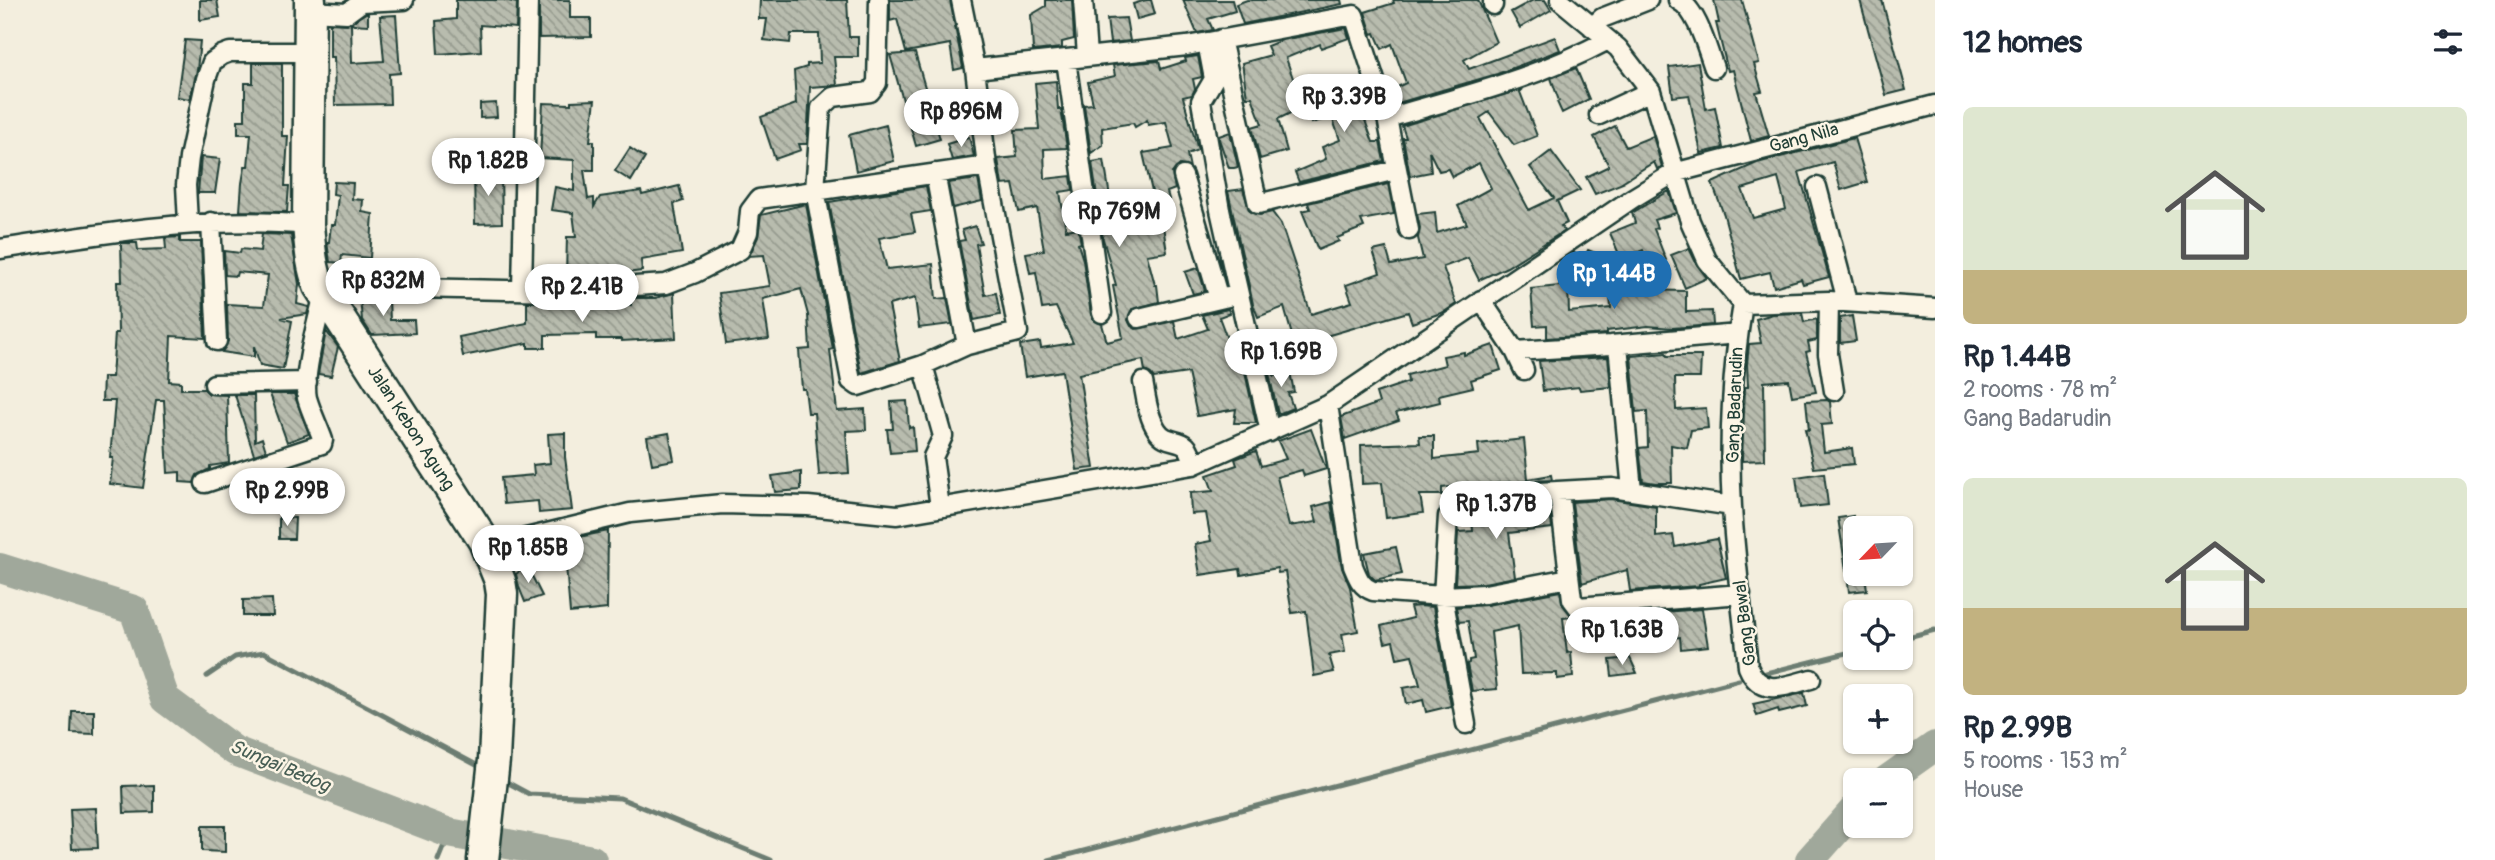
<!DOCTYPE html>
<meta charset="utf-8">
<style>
body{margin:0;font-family:Pangolin,sans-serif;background:#f6f6f7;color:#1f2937;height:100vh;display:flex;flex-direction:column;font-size:26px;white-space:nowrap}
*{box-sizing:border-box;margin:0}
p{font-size:23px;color:#747a83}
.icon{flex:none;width:38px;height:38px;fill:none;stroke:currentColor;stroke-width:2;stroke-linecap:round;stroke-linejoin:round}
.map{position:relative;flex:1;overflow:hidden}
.side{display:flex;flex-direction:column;background:#fff;width:560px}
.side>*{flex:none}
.needle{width:46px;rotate:245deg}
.buttons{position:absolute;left:1843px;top:516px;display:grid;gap:14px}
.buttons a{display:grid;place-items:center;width:70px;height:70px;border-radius:10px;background:#fff;box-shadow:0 2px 5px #0004;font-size:35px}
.price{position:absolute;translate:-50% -60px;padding:0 16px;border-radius:24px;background:#fff;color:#222;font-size:23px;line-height:46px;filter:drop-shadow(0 2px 4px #0008)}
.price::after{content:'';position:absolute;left:50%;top:42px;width:21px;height:16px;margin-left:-10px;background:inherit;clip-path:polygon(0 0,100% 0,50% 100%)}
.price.current{background:#1f6fb2;color:#fff}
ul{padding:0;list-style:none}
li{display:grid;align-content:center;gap:14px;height:371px;padding:0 28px}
li span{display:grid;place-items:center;height:217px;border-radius:10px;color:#555}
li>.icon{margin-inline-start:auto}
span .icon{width:126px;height:126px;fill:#fffc;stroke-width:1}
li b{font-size:30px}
h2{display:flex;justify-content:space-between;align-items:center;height:84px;padding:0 28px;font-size:30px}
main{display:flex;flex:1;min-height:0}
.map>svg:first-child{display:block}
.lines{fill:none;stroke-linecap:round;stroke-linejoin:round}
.stream{stroke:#6c7d72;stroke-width:5}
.river{stroke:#a0a89b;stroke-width:30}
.building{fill:url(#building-back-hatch);stroke:#1f3d34;stroke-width:2;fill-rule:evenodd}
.street-casing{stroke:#1f3d34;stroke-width:23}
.primary-casing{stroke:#1f3d34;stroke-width:35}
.street{stroke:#fcf5e5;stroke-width:18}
.primary{stroke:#fcf5e5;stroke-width:30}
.labels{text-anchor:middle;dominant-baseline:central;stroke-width:5;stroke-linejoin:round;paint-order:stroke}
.street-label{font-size:18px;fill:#1f3d34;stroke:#fcf5e5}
.water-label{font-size:19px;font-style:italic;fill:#465d53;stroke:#fcf5e5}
</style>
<main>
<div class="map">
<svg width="1935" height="860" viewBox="0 0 1935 860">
<defs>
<pattern id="building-back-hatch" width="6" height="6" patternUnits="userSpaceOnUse" patternTransform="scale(1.75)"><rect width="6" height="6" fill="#b8bcae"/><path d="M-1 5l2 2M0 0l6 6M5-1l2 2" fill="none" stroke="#959a8e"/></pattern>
</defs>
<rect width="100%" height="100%" fill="#f3eede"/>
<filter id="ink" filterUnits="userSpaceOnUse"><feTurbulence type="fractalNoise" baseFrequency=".0143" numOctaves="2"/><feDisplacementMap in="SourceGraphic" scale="14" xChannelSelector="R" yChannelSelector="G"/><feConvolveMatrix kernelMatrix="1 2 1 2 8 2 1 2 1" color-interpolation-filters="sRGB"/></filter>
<g filter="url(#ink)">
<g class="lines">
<!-- stream -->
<path class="stream" d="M 1900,639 L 1935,630
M 1766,673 L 1855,651
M 207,676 L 235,657 L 264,652 L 484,769
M 501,779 L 529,794 L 620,798 L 771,860
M 438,860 L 449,833
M 1049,860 L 1739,680"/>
<!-- river -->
<path class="river" d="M 0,568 L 134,610 L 165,699 L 235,751 L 449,833 L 592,860
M 1887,780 L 1935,746
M 1810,860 L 1855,809"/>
</g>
<!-- building -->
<path class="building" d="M 200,0 L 217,0 L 220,17 L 200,20 Z
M 456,0 L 504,0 L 517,3 L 516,28 L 480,25 L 481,51 L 438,54 L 436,21 L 456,19 Z
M 539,0 L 570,0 L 570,18 L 591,18 L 591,37 L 539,38 Z
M 760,0 L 847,0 L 849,37 L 858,37 L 858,57 L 834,57 L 837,85 L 810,87 L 807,144 L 799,144 L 801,150 L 775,159 L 761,117 L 796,104 L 794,71 L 807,67 L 807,64 L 820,63 L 819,34 L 791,34 L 790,43 L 764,40 L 767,19 L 759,19 Z
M 890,0 L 950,0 L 963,68 L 954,70 L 950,44 L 906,52 L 897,19 L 890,21 Z
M 1046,0 L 1072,0 L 1074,39 L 1062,42 L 1062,48 L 1033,51 L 1031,15 L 1046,6 Z
M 1146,0 L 1151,0 L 1155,14 L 1137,19 L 1133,4 Z
M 1183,0 L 1232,0 L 1235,11 L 1208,19 L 1213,30 L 1197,33 Z
M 1247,0 L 1341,0 L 1342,4 L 1243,24 L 1236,4 Z
M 1393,0 L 1478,0 L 1496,42 L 1464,60 L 1469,69 L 1555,37 L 1560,50 L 1497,74 L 1398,103 L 1391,90 L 1406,83 L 1392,44 L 1382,49 L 1375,33 L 1372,34 L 1365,12 L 1394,3 Z
M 1533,0 L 1545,0 L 1551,10 L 1520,28 L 1511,12 Z
M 1714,0 L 1742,0 L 1759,63 L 1754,64 L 1762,91 L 1756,92 L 1769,136 L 1751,141 L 1733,70 L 1728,71 L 1716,23 L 1719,23 Z
M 1860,0 L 1882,0 L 1906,90 L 1886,95 Z
M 366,13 L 368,13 L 368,25 L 351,24 L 352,63 L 384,61 L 380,16 L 396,15 L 400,73 L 389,74 L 390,104 L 335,105 L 334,57 L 330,57 L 330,23 L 347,24 Z
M 1126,18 L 1130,41 L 1110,43 L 1107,19 Z
M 1346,28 L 1349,38 L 1321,48 L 1320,44 L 1286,58 L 1303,107 L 1278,119 L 1287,151 L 1260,159 L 1252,127 L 1262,124 L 1252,97 L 1247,97 L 1242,63 L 1271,55 L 1267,46 L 1282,40 Z
M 185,40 L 200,41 L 197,70 L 190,99 L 177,97 Z
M 915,53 L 940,139 L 916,146 L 890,55 Z
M 1198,56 L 1202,77 L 1193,79 L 1195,89 L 1192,95 L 1183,97 L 1198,150 L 1187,154 L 1190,168 L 1180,165 L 1172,173 L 1175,189 L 1167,192 L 1172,210 L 1161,213 L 1167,252 L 1147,255 L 1155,285 L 1157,285 L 1159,302 L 1132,309 L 1128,320 L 1131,326 L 1136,329 L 1174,321 L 1178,339 L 1208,329 L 1202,315 L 1228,309 L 1230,313 L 1219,317 L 1228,341 L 1238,340 L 1256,423 L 1234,423 L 1236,409 L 1197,416 L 1188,373 L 1154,378 L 1151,374 L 1145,371 L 1143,360 L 1079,374 L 1094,468 L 1077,470 L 1062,371 L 1025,377 L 1020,345 L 1040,342 L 1041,348 L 1073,343 L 1056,307 L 1042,309 L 1036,272 L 1030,273 L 1026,253 L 1044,250 L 1037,208 L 1019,212 L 1013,184 L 1002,185 L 998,159 L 1017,157 L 1015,130 L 1039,129 L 1035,83 L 1056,81 L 1058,109 L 1061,109 L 1067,148 L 1044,149 L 1045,179 L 1071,176 L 1073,190 L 1060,192 L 1066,230 L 1078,228 L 1081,243 L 1078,244 L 1083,260 L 1091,315 L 1094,320 L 1102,324 L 1107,342 L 1123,338 L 1113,286 L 1116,285 L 1103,239 L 1092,162 L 1104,160 L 1111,203 L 1117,201 L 1118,205 L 1153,196 L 1143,153 L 1173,148 L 1166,122 L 1148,125 L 1147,120 L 1135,127 L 1133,123 L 1102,128 L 1103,145 L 1091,153 L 1084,105 L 1093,104 L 1088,82 L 1115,76 L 1113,65 L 1159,61 L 1161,69 L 1186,61 L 1185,58 Z
M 253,63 L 282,63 L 282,136 L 288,136 L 285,186 L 289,186 L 287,212 L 240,211 L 242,183 L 245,166 L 248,166 L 251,134 L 238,134 L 238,120 L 245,120 L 245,83 L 253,83 Z
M 1698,63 L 1706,109 L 1715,107 L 1723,148 L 1701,153 L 1689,95 L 1673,97 L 1669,67 Z
M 1576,68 L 1589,99 L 1562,113 L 1557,102 L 1559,101 L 1551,78 Z
M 1362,83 L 1371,109 L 1362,112 L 1373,142 L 1380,142 L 1384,161 L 1299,182 L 1295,172 L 1326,159 L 1322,147 L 1340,140 L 1332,117 L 1312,123 L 1306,102 Z
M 1523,89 L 1520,92 L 1537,136 L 1514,145 L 1489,112 L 1480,118 L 1529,210 L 1554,198 L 1530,167 L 1551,151 L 1580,190 L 1557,201 L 1567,223 L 1561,226 L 1564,231 L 1507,267 L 1479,280 L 1468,258 L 1443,267 L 1456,304 L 1444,312 L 1412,323 L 1408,312 L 1316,339 L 1321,353 L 1299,360 L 1284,307 L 1258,317 L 1253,304 L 1228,191 L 1243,189 L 1250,212 L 1260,215 L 1272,212 L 1281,224 L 1311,314 L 1352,302 L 1346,285 L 1380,273 L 1373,251 L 1386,248 L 1391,265 L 1423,259 L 1418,238 L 1420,228 L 1417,214 L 1435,212 L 1437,233 L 1467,224 L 1458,206 L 1491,188 L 1479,163 L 1452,177 L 1448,169 L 1439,171 L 1429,151 L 1431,172 L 1410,176 L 1403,138 L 1406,138 L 1402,126 Z
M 967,95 L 971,126 L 963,129 L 951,100 Z
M 595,100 L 590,141 L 594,141 L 594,170 L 584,170 L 588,199 L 594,198 L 594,207 L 600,197 L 641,191 L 642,195 L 679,186 L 683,201 L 674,204 L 682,253 L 641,260 L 642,271 L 608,275 L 566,274 L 567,237 L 576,237 L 573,213 L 551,210 L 555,187 L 574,191 L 574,160 L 540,158 L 543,103 L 571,104 L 571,101 Z
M 496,103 L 497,117 L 480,118 L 480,104 Z
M 886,125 L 894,161 L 856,171 L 849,135 Z
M 1615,126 L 1626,147 L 1653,136 L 1662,167 L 1657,169 L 1654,162 L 1622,182 L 1623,183 L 1595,194 L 1586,177 L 1609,166 L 1594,137 Z
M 1230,132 L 1238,167 L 1234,168 L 1229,168 L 1219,139 L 1219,136 Z
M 969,137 L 974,156 L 952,160 L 947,144 Z
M 1854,138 L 1867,182 L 1841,190 L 1833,162 L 1799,172 L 1829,277 L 1803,284 L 1801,279 L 1774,287 L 1770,272 L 1741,279 L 1724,215 L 1712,183 L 1757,163 ZM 1778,178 L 1786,209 L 1753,218 L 1742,189 Z
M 630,148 L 645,158 L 631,181 L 615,171 Z
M 201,157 L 220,159 L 215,193 L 198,193 Z
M 474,172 L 501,172 L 502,223 L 475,224 Z
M 978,179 L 982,201 L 953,208 L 948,183 Z
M 334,182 L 353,183 L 352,199 L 363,200 L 362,212 L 373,214 L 370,258 L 342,255 L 341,263 L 330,262 L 327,242 L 329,242 L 331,225 L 335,225 L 338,195 L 333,194 Z
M 1388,184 L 1394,214 L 1361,220 L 1364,227 L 1337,238 L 1339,241 L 1318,250 L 1302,211 L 1310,209 L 1308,203 Z
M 926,186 L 931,211 L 911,214 L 915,232 L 879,238 L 887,269 L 933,264 L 936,299 L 947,298 L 952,324 L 919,328 L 915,298 L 889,305 L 900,361 L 861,373 L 829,202 Z
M 1669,191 L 1676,213 L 1654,220 L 1657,228 L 1654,229 L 1666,260 L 1649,267 L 1643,250 L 1621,259 L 1610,233 L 1635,223 L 1632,213 Z
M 806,204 L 833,349 L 830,350 L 837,411 L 865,409 L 866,430 L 846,431 L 849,473 L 819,475 L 814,413 L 808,413 L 805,389 L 802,389 L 799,350 L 810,349 L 808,315 L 801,289 L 763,299 L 769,339 L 726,344 L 719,293 L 770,286 L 764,255 L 749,256 L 758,237 L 761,215 Z
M 975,226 L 981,243 L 976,244 L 985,295 L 996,293 L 1000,315 L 974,320 L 959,241 L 965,240 L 962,230 Z
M 262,234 L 291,235 L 299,284 L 297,304 L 309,307 L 307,314 L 281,318 L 292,321 L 283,369 L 260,365 L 254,346 L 254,357 L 222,352 L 228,341 L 227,304 L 264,306 L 268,275 L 237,272 L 236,276 L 225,275 L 224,251 L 240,253 L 241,249 L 260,251 Z
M 180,237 L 180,242 L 201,242 L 205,338 L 171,336 L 169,381 L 181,382 L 181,389 L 204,389 L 209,394 L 227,395 L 229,463 L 210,466 L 210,469 L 197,475 L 194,483 L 180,482 L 180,472 L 168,473 L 164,400 L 156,400 L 143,488 L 110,484 L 113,458 L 110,458 L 115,401 L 102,401 L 103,377 L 112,377 L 115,333 L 118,333 L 117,282 L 122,282 L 121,243 L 137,243 L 138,250 L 166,249 L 165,238 Z
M 1689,248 L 1697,265 L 1707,278 L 1685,288 L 1671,255 Z
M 1588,250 L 1615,261 L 1585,274 L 1587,277 L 1582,275 L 1576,277 L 1578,273 L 1566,268 L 1562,260 L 1574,252 L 1581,265 Z
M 1198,268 L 1205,291 L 1193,294 L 1185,272 Z
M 1641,281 L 1641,290 L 1686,291 L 1686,312 L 1712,311 L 1713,325 L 1672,328 L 1648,326 L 1607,331 L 1607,334 L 1547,338 L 1547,325 L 1534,326 L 1531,289 L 1568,285 L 1569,312 L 1611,308 L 1609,283 Z
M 674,293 L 676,338 L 622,341 L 622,339 L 596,339 L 596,334 L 545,335 L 545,348 L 528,348 L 528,343 L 463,356 L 459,337 L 527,323 L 527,302 L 544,302 L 544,304 L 631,305 L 631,298 L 655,298 Z
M 360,298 L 389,299 L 390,320 L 414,320 L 415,333 L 372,335 L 362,320 Z
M 1802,313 L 1804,322 L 1817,319 L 1817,340 L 1808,342 L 1810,351 L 1806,352 L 1816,392 L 1792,396 L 1789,380 L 1764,382 L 1765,460 L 1742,461 L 1745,387 L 1748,387 L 1747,364 L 1749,344 L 1761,343 L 1756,319 L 1773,314 Z
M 1852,316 L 1856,341 L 1840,343 L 1840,318 Z
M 326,331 L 338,347 L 331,376 L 318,374 Z
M 1493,345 L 1501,370 L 1471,380 L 1473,387 L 1439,395 L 1440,402 L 1396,413 L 1399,420 L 1345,439 L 1341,417 L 1379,403 L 1376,393 L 1408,382 L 1407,375 L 1445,365 L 1443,356 L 1464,352 L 1464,355 Z
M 1666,353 L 1667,356 L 1701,356 L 1700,378 L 1675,378 L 1676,410 L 1706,408 L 1708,428 L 1691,430 L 1687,448 L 1671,445 L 1672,483 L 1656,483 L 1643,481 L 1639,448 L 1648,447 L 1647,411 L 1636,412 L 1631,356 Z
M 1608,357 L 1611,387 L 1580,390 L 1579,387 L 1543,391 L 1539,361 Z
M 1266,360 L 1271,360 L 1274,376 L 1290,372 L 1294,392 L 1288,393 L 1293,408 L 1278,414 Z
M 270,394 L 294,394 L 309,434 L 287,442 Z
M 235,395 L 254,395 L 255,441 L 262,438 L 266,451 L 254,455 Z
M 1827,400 L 1830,402 L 1832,424 L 1821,425 L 1824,452 L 1852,448 L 1854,464 L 1814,468 L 1805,429 L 1809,430 L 1806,401 Z
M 907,401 L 909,428 L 913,427 L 915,451 L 890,453 L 887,429 L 893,429 L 891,402 Z
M 1311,429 L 1326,469 L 1304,476 L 1302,470 L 1277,477 L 1289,526 L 1317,522 L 1313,507 L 1331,502 L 1342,568 L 1350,587 L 1358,631 L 1342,634 L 1345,652 L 1329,655 L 1334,672 L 1314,676 L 1306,611 L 1292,613 L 1285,572 L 1278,573 L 1277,568 L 1241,575 L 1240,569 L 1200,575 L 1195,544 L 1211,541 L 1206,513 L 1191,514 L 1190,493 L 1213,491 L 1207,475 L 1237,465 L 1235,459 L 1256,451 L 1261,466 L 1286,459 L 1278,441 Z
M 565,433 L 565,457 L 572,510 L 539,513 L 538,501 L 504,504 L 501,478 L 534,475 L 533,465 L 550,463 L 548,434 Z
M 669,433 L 674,460 L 652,464 L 647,437 Z
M 1419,436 L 1434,436 L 1434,459 L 1479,454 L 1478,444 L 1524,439 L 1528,479 L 1551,475 L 1552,480 L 1500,483 L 1469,488 L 1469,485 L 1442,488 L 1442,495 L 1420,495 L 1423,513 L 1386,518 L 1382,483 L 1362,484 L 1361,445 L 1420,443 Z
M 801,472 L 801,490 L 775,492 L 772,476 Z
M 1824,473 L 1828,505 L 1800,508 L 1796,477 Z
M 1611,499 L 1656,506 L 1656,537 L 1673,535 L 1675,547 L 1717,539 L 1726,578 L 1699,584 L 1699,586 L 1630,591 L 1627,570 L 1582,583 L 1572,502 Z
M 1549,503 L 1552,528 L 1509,533 L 1515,577 L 1484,583 L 1455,584 L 1458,532 L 1473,531 L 1471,511 L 1502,505 Z
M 1853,516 L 1855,569 L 1846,570 L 1838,518 Z
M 279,517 L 295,518 L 294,539 L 279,539 Z
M 608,531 L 607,609 L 570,613 L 566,566 L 570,539 Z
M 1396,547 L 1402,574 L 1375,580 L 1369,574 L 1364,553 Z
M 527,566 L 542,596 L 525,602 L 519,587 L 516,574 Z
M 1847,574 L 1865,574 L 1867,590 L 1849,592 Z
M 1560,591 L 1563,605 L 1573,617 L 1563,618 L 1567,653 L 1571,652 L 1573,677 L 1557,679 L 1557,673 L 1521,674 L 1518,626 L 1491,632 L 1497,689 L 1472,691 L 1467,664 L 1469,663 L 1469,660 L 1474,659 L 1468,621 L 1459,622 L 1456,607 L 1487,605 Z
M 272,599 L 273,616 L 243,616 L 243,600 Z
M 1418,606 L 1433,607 L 1451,706 L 1426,712 L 1423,700 L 1406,704 L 1403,688 L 1420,685 L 1412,655 L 1397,658 L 1393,641 L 1385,643 L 1381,626 L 1413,618 L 1410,607 Z
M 1702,609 L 1708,646 L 1681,649 L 1680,637 L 1645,641 L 1644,629 L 1613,633 L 1611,616 Z
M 1630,658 L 1637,673 L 1612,676 L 1610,660 Z
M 1804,693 L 1807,706 L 1779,713 L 1778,709 L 1757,716 L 1753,704 Z
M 72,711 L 94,711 L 94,734 L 71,733 Z
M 154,785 L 154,812 L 124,813 L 123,786 Z
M 96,808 L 98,848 L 72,849 L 70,809 Z
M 202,826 L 225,826 L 225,852 L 202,851 Z"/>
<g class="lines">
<!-- street casing -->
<g class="street-casing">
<path id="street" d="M 879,0 L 877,83 L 870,92 L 833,97 L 821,108 L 815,190 L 851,381 L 858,386 L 923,365 L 967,345 L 1018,332 L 987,166
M 961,0 L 975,69
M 1083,0 L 1087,56
M 1493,0 L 1493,5
M 1560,0 L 1618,48 L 1651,91 L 1690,221 L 1707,260 L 1743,304 L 1829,301 L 1935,308
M 1678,0 C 1697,9 1707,49 1714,68
M 310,11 L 347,13 L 362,2 L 404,0
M 1592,27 L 1602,18 L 1648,0
M 1221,39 L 1258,204 L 1396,170
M 1207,42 L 1214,79 L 1201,101 L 1220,210 L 1270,432
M 1066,60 L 1102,313
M 1599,115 L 1651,91
M 1387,118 C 1463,97 1539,77 1608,40
M 935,173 L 967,345
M 1183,176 L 1219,299
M 1817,187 L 1847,301
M 211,222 L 217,341
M 188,223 L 186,185 L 189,158 L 206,79 L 212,62 L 222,55 L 230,52 L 310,52
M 0,249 C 103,234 204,215 308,225
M 319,286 L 558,291 L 666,284 L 695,273 L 740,250 L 748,232 L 750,211 L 759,199 L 987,166 L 975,69 L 1187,46 L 1354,15 L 1387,118 L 1409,230
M 522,290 L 528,0
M 1481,300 L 1515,351 L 1524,370
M 1829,301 L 1828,354 L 1834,391
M 1743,304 C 1732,368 1728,443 1732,507 C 1735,561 1743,614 1748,667 C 1761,698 1785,686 1811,679
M 1139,318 L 1228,297
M 1618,345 L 1632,490
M 1515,351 L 1611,345 L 1738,334
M 923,365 L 943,436 L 933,457 L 940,507
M 1143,382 C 1146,397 1148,417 1157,430 C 1169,449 1190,431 1193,465
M 214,384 L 307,382
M 1328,405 L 1353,566 C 1358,578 1361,587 1373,591 L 1443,596 L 1466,724
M 205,483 L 322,444 L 323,440 C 318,426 311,412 307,398 C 302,376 318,318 324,294
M 1559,492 L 1572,599 L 1578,607 L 1741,594
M 484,541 L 522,539 L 630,513 L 722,504 L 808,506 L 897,515 L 1193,465 L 1328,405 L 1633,198 L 1674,173 L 1935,105
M 1569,578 L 1485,594 L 1443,596 L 1448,516 L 1462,501 L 1501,494 L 1612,488 L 1732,506"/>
</g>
<!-- primary casing -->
<g class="primary-casing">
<path id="primary" d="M 310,0 L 308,225 C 310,246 311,266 319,286 L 484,541 L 500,581 L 502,594 L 494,760 L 483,860"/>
</g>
<!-- street -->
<use href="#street" class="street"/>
<!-- primary -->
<use href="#primary" class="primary"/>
</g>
</g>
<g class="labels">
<!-- street labels -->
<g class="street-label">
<text transform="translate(1804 138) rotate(-15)">Gang Nila</text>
<text transform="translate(1735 405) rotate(-88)">Gang Badarudin</text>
<text transform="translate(411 428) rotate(57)">Jalan Kebon Agung</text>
<text transform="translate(1745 623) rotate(-97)">Gang Bawal</text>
</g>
<!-- water labels -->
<g class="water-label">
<text transform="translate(280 766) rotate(23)">Sungai Bedog</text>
</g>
</g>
</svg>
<div class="buttons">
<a><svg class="needle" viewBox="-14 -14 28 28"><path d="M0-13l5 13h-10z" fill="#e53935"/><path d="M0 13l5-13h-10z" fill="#747a83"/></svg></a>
<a><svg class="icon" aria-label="locate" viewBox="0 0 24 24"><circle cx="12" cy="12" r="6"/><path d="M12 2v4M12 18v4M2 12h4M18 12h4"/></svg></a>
<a>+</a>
<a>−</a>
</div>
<b class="price" style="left:1344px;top:134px">Rp 3.39B</b>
<b class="price" style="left:961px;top:149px">Rp 896M</b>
<b class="price" style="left:488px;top:198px">Rp 1.82B</b>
<b class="price" style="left:1119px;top:249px">Rp 769M</b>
<b class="price current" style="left:1614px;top:311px">Rp 1.44B</b>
<b class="price" style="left:383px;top:318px">Rp 832M</b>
<b class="price" style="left:582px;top:324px">Rp 2.41B</b>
<b class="price" style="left:1281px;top:389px">Rp 1.69B</b>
<b class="price" style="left:287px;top:528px">Rp 2.99B</b>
<b class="price" style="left:1496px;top:541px">Rp 1.37B</b>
<b class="price" style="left:528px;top:585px">Rp 1.85B</b>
<b class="price" style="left:1622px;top:667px">Rp 1.63B</b>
</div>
<section class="side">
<h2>12 homes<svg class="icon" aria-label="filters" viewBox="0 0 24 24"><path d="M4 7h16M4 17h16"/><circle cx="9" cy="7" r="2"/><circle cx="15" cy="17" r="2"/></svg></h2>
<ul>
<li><span style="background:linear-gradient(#dfe7d0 75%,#c2b280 0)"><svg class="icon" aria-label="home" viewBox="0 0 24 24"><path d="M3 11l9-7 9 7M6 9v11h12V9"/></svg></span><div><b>Rp 1.44B</b><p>2 rooms · 78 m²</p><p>Gang Badarudin</p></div></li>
<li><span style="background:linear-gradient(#dfe7d0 60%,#c2b280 0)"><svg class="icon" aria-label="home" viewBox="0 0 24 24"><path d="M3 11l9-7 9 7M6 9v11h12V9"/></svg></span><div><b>Rp 2.99B</b><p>5 rooms · 153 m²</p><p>House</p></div></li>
</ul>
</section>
</main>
